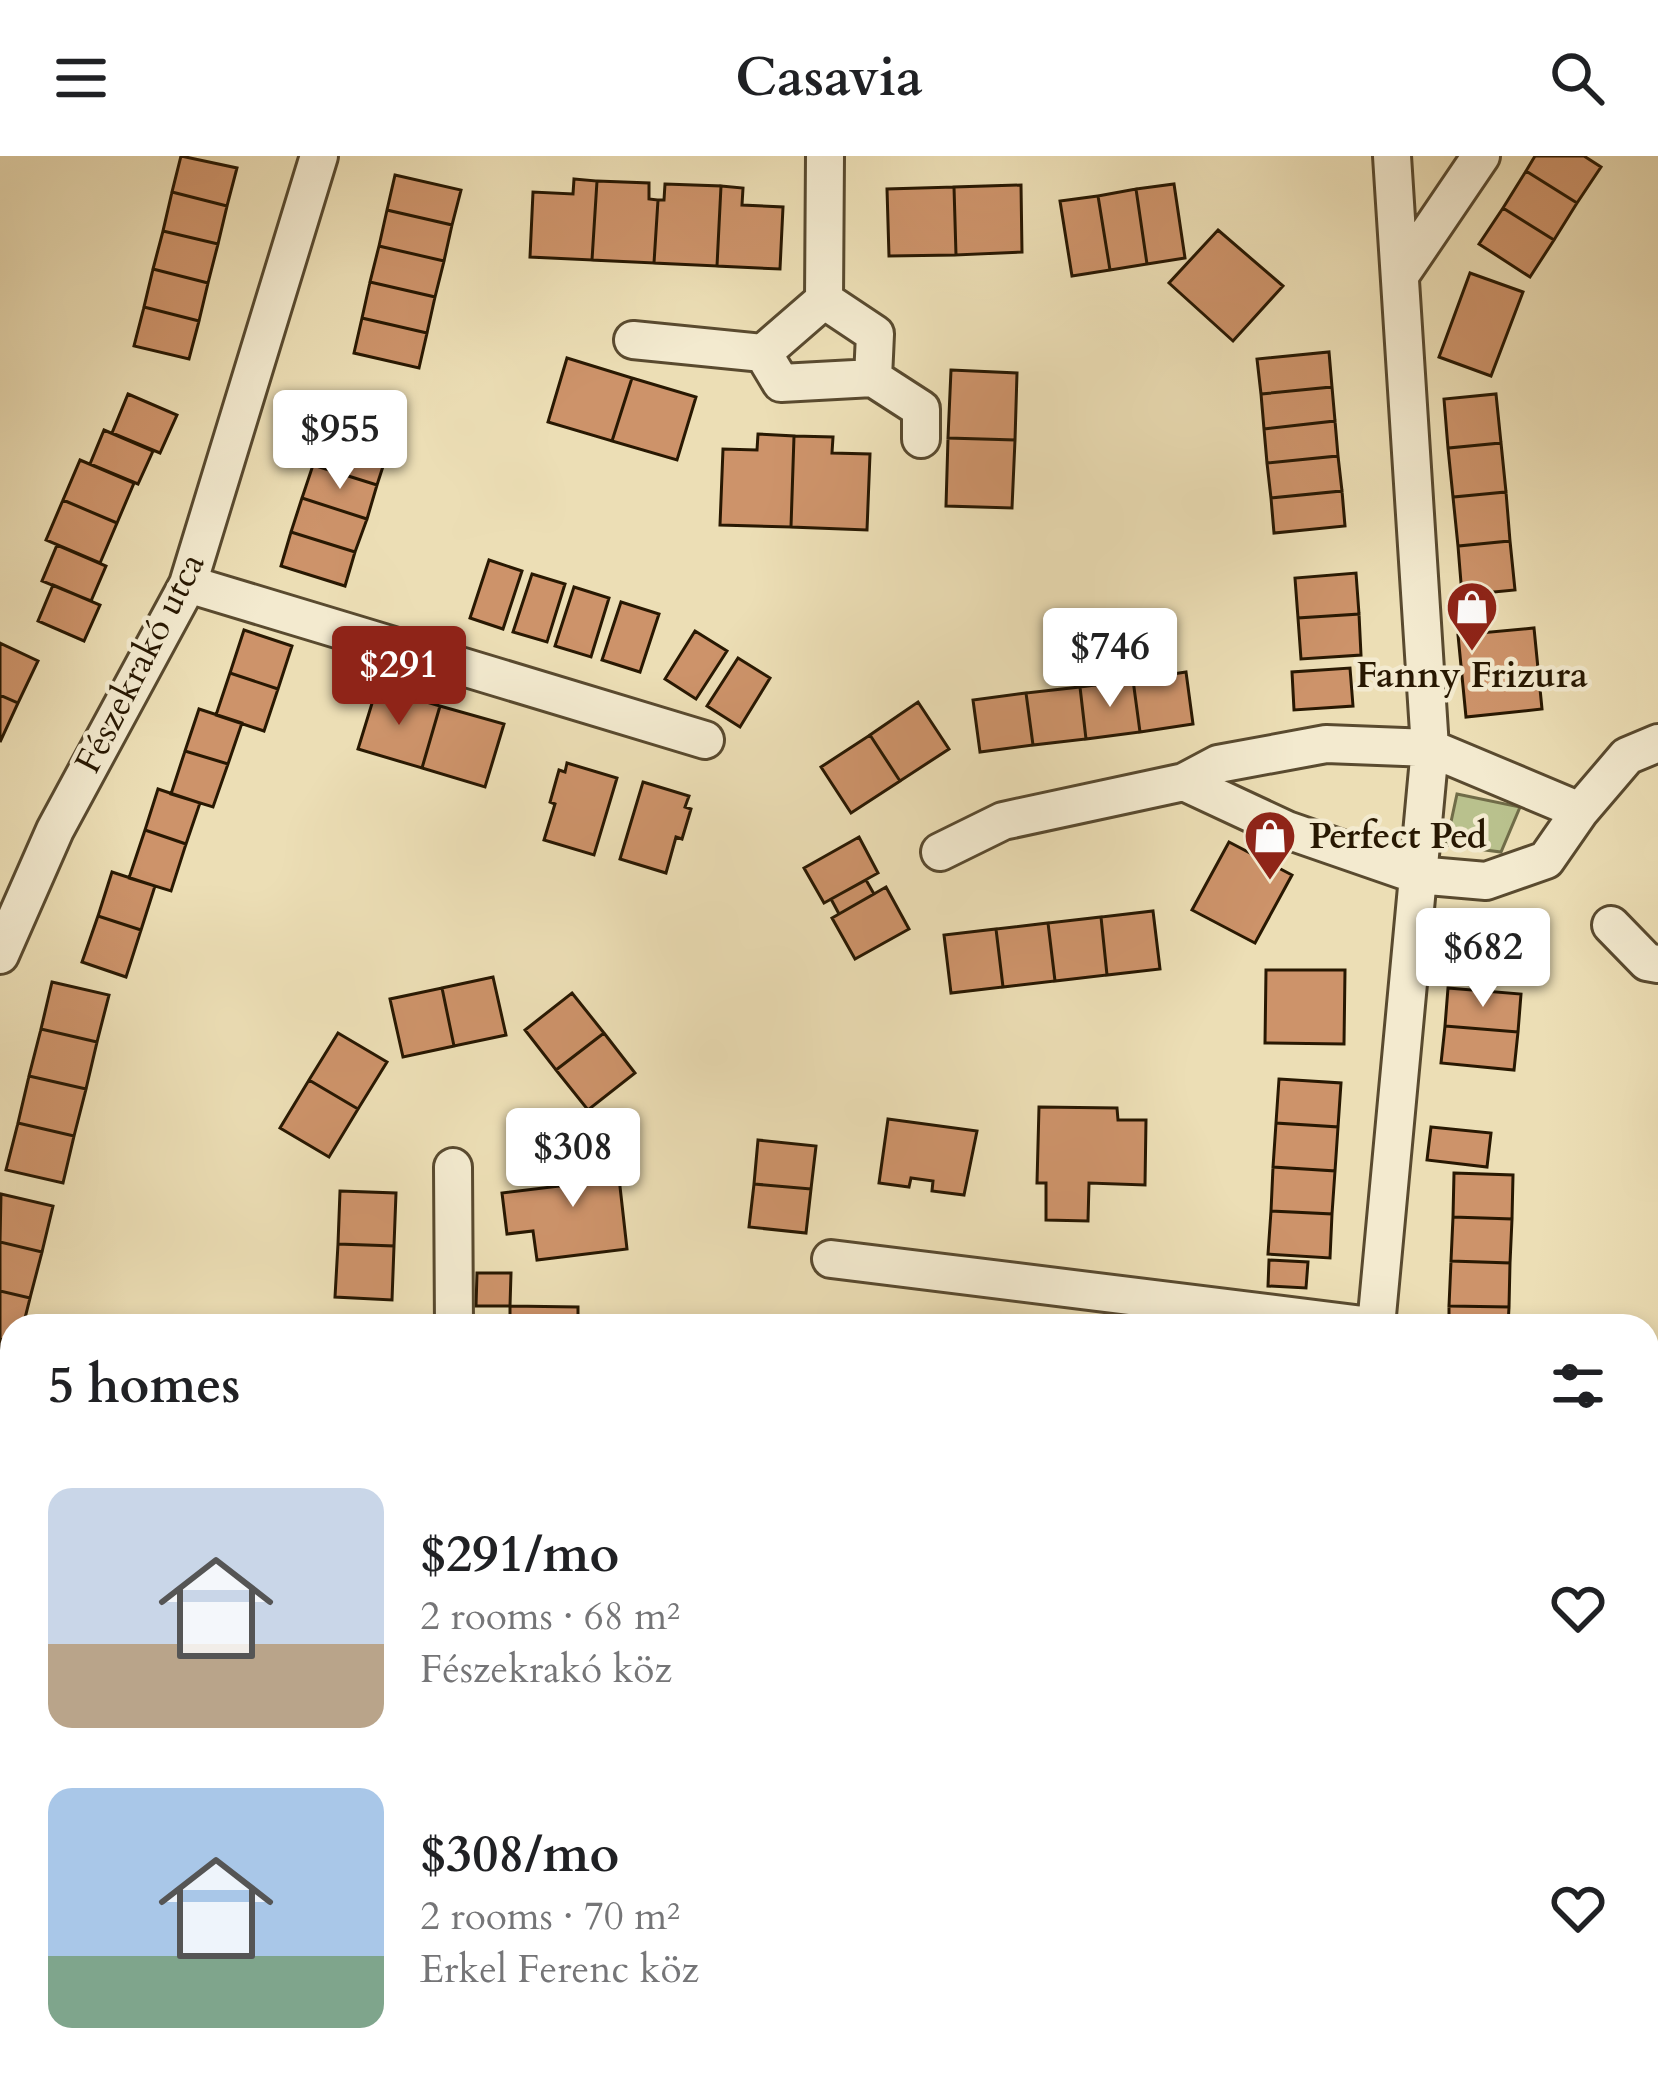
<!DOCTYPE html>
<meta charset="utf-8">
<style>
body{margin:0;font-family:Cardo,serif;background:#f6f6f6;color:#202124;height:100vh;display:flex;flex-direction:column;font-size:45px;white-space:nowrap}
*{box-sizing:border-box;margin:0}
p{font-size:39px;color:#757577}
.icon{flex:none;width:66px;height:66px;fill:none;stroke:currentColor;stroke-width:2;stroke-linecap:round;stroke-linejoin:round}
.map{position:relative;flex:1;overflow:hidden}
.panel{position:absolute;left:0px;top:1158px;width:1659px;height:771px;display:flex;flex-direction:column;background:#fff;border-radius:36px 36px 0 0;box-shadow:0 6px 18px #0003}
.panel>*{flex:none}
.price{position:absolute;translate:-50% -102px;padding:0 27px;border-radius:12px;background:#fff;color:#222;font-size:39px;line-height:78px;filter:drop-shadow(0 3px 6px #0008)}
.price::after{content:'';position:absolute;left:50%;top:72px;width:36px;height:27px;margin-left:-18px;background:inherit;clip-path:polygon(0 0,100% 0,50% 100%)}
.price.selected{background:#8f2418;color:#fff}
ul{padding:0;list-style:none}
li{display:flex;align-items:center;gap:36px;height:300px;padding:0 48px}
li span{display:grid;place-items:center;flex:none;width:336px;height:240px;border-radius:24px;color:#555}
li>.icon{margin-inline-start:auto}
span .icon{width:144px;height:144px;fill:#fffc;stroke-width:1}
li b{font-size:51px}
h2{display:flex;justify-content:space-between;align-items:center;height:144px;padding:0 48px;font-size:51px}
header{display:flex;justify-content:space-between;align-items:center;height:156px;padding:0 48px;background:#fff;font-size:54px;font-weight:700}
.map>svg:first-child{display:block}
.green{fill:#b9c18d;stroke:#706c48;stroke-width:3}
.building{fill:#cd936a;stroke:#281802;stroke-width:3}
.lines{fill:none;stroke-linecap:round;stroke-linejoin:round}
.minor-casing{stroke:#594a2f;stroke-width:42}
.minor{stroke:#f3eacf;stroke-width:36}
.labels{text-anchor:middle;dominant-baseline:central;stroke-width:9;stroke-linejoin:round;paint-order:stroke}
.street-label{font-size:36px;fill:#281802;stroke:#f3eacf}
.poi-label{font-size:36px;font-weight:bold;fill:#281802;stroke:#f3eacf}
</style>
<header><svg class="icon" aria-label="menu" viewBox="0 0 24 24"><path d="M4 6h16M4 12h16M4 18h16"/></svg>Casavia<svg class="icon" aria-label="search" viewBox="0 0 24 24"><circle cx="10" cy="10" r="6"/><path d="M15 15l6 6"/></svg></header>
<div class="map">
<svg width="1658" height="1928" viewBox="0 0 1658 1928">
<rect width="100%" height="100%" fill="#ecdeb5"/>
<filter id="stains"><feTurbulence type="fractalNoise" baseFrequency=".00167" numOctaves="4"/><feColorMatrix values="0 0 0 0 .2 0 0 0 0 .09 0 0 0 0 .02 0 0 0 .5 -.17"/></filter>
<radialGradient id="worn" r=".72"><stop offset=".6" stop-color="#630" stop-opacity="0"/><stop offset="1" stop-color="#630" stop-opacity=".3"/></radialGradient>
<!-- green -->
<path class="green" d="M 1457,638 L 1520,651 L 1501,696 L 1446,689 Z
M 1647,1384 L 1658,1384 L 1658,1605 L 1647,1603 Z"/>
<!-- building -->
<path class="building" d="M 181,0 L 237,12 L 227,50 L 172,36 Z
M 1535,0 L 1584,0 L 1601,11 L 1577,47 L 1526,15 Z
M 1526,15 L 1577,47 L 1554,84 L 1503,52 Z
M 395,19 L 461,34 L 452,69 L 387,54 Z
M 574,23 L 597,25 L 592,104 L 530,101 L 533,36 L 573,38 Z
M 597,25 L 649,27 L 649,43 L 658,44 L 654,107 L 592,104 Z
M 665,28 L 721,30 L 717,110 L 654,107 L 658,44 L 664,44 Z
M 1174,28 L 1185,102 L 1147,108 L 1136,33 Z
M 1021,29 L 1022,96 L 956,99 L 954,31 Z
M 721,30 L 743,32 L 742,49 L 783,51 L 780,113 L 717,110 Z
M 954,31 L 956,99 L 889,100 L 887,33 Z
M 1136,33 L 1147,108 L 1110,114 L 1098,40 Z
M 172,36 L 227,50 L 218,88 L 163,75 Z
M 1098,40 L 1110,114 L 1072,120 L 1060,45 Z
M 1503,52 L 1554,84 L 1530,121 L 1479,88 Z
M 387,54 L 452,69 L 444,105 L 379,90 Z
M 1218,74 L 1283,130 L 1233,185 L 1169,127 Z
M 163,75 L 218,88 L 208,127 L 153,113 Z
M 379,90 L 444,105 L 435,141 L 370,126 Z
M 153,113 L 208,127 L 199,165 L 144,151 Z
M 1470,117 L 1523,136 L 1491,220 L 1439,201 Z
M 370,126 L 435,141 L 427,177 L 362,162 Z
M 144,151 L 199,165 L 189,203 L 134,190 Z
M 362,162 L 427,177 L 419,212 L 354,197 Z
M 1329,196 L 1332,231 L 1261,238 L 1257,203 Z
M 567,202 L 632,222 L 612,285 L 548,266 Z
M 951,214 L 1017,217 L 1015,284 L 948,282 Z
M 632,222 L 696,241 L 677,304 L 612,285 Z
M 1332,231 L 1335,265 L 1264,273 L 1261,238 Z
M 128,238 L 177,259 L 160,297 L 112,277 Z
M 1496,238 L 1501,287 L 1448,292 L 1444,243 Z
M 335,241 L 399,261 L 388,295 L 324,275 Z
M 1335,265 L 1338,300 L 1267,307 L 1264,273 Z
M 104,274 L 153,295 L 138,328 L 90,308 Z
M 324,275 L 388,295 L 377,329 L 313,309 Z
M 758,278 L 794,280 L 791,371 L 720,369 L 723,293 L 757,294 Z
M 794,280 L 833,281 L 832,297 L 870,298 L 867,374 L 791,371 Z
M 948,282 L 1015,284 L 1012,352 L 946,350 Z
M 1501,287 L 1506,336 L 1453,341 L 1448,292 Z
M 1338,300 L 1342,335 L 1271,342 L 1267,307 Z
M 80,304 L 134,327 L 117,367 L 63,344 Z
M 313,309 L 377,329 L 367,363 L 302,342 Z
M 1342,335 L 1345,370 L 1274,377 L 1271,342 Z
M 1506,336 L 1510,385 L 1458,390 L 1453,341 Z
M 302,342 L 367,363 L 355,396 L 291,376 Z
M 63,344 L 117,367 L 100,407 L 46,384 Z
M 291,376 L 355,396 L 345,430 L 281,410 Z
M 1510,385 L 1515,434 L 1462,439 L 1458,390 Z
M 57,389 L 106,410 L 91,445 L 42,425 Z
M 489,404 L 522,415 L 503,473 L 470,462 Z
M 1356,417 L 1359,458 L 1298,462 L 1295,422 Z
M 532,418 L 565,428 L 547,486 L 513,476 Z
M 53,429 L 100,449 L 84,485 L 38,465 Z
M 574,431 L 609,442 L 591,501 L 555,490 Z
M 621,446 L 659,458 L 640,516 L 602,504 Z
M 1359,458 L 1361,499 L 1301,503 L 1298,462 Z
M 1534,472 L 1542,553 L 1466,561 L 1458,479 Z
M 244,474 L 292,490 L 278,533 L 230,517 Z
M 695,475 L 727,495 L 696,543 L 665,523 Z
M 0,487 L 38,505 L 18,547 L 0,539 Z
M 738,502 L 770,522 L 740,571 L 707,550 Z
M 1350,512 L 1353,550 L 1294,554 L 1292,516 Z
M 1186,516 L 1193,568 L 1140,576 L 1133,524 Z
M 230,517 L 278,533 L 264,575 L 216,559 Z
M 1133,524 L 1140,576 L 1086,583 L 1080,531 Z
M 377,531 L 440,550 L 422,612 L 358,593 Z
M 1080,531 L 1086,583 L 1033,589 L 1026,537 Z
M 1026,537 L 1033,589 L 980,596 L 973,544 Z
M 0,539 L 18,547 L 0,586 Z
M 918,546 L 949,593 L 900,625 L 870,579 Z
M 440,550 L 504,568 L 485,631 L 422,612 Z
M 199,553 L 242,567 L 228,608 L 185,595 Z
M 870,579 L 900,625 L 851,657 L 821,611 Z
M 185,595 L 228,608 L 213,651 L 171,638 Z
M 567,607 L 617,622 L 594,699 L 544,684 L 555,648 L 550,646 L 559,614 L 565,616 Z
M 643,626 L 689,640 L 685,651 L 691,653 L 682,683 L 676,681 L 666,717 L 620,703 Z
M 158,633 L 200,647 L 186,688 L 145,674 Z
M 145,674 L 186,688 L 171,735 L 129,722 Z
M 859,681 L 878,717 L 824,747 L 804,712 Z
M 1229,686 L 1292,719 L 1255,787 L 1192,754 Z
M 112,716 L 155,730 L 141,774 L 98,760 Z
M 866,724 L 874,738 L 839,758 L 831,743 Z
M 886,731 L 909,773 L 855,803 L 832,762 Z
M 1153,755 L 1160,813 L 1107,819 L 1101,761 Z
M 98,760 L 141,774 L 126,821 L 82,806 Z
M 1101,761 L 1107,819 L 1055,825 L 1048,767 Z
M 1048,767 L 1055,825 L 1003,831 L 996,773 Z
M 996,773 L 1003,831 L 951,837 L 944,779 Z
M 1266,814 L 1345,814 L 1344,888 L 1265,887 Z
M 493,821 L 506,879 L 454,890 L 442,832 Z
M 52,826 L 109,839 L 97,886 L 41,873 Z
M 442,832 L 454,890 L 403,901 L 390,843 Z
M 1448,832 L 1521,838 L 1518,876 L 1445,870 Z
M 572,837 L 604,877 L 556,914 L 525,874 Z
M 1445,870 L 1518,876 L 1514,914 L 1441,907 Z
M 41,873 L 97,886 L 86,933 L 29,920 Z
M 338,877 L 387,906 L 358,953 L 309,924 Z
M 604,877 L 635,917 L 588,954 L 556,914 Z
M 29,920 L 86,933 L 74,980 L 18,967 Z
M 1279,923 L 1341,927 L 1338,971 L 1276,967 Z
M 309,924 L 358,953 L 329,1001 L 280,972 Z
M 1039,951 L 1117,952 L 1118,964 L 1146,964 L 1145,1029 L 1089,1027 L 1088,1065 L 1046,1064 L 1046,1027 L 1037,1027 Z
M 888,963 L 977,975 L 964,1039 L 932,1035 L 933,1025 L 911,1022 L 909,1031 L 879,1027 Z
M 18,967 L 74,980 L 63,1027 L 6,1014 Z
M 1276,967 L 1338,971 L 1335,1015 L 1273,1011 Z
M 1431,971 L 1491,977 L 1487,1011 L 1427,1004 Z
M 758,984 L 816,990 L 811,1033 L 754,1028 Z
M 616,995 L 627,1093 L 537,1104 L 533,1075 L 507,1078 L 502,1037 L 568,1029 L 564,1001 Z
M 1273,1011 L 1335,1015 L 1332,1058 L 1271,1055 Z
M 1454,1017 L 1513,1019 L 1512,1063 L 1453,1061 Z
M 754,1028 L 811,1033 L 806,1077 L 749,1071 Z
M 340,1035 L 396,1037 L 394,1090 L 338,1088 Z
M 1,1038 L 53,1050 L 42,1096 L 0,1086 Z
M 1271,1055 L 1332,1058 L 1330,1102 L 1268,1098 Z
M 1453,1061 L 1512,1063 L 1510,1107 L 1451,1105 Z
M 0,1086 L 42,1096 L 30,1142 L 0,1135 Z
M 338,1088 L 394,1090 L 392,1144 L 335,1141 Z
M 1269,1104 L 1308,1106 L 1306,1132 L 1268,1130 Z
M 1451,1105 L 1510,1107 L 1509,1151 L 1449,1150 Z
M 477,1117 L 511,1117 L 510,1150 L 476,1150 Z
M 0,1135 L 30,1142 L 23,1170 L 12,1170 L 12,1186 L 0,1183 Z
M 510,1150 L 578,1151 L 578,1170 L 510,1170 Z
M 1449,1150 L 1509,1151 L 1508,1170 L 1449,1170 Z
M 0,1183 L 12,1186 L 8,1234 L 0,1232 Z
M 12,1588 L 12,1675 L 0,1658 L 0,1596 Z
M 12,1715 L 12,1804 L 5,1805 L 0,1717 Z
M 1658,1799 L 1658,1865 L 1647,1866 L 1647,1801 Z
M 1658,1865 L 1658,1928 L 1651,1928 L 1647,1866 Z
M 491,1917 L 541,1917 L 543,1928 L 493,1928 Z
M 541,1917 L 591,1917 L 593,1928 L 543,1928 Z
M 650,1917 L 699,1917 L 702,1928 L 652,1928 Z
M 699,1917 L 751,1917 L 751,1919 L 702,1928 Z
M 819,1917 L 867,1917 L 869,1928 L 821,1928 Z
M 867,1917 L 922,1917 L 925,1928 L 869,1928 Z
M 976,1917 L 1025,1917 L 1027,1928 L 978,1928 Z
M 1025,1917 L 1080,1917 L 1082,1928 L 1027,1928 Z
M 1206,1917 L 1313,1917 L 1313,1928 L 1205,1928 Z"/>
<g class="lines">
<!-- minor casing -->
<g class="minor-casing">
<path id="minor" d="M 1401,118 L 1481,0
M 824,144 L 875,178 L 873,222 L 781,227 L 763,197 L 824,144 L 825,0
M 633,184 L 763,197
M 873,222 L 921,253 L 921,283
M 188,428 L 705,584
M 1184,626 L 1218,608 L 1326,588 L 1430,592 L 1580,655 L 1627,600 L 1658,587
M 940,696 L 1003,665 L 1184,626 L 1287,674 L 1417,719 L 1486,725 L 1546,704 L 1580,655
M 1611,769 L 1647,806 L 1658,808
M 0,799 L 55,674 L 188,428 L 319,0
M 453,1011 L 454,1170
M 831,1103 L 1371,1170
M 1376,1170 L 1430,592 L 1392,0
M 1647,1357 L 1658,1354
M 0,1407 L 12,1412
M 1647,1654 L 1658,1670
M 216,1928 L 240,1922
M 1370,1928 L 1371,1917"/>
</g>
<!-- minor -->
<use href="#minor" class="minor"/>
</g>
<!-- icons -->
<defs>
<g id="shop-pin" transform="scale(2.7)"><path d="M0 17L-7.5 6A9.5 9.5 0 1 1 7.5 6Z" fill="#8f2418" stroke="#f3eacf"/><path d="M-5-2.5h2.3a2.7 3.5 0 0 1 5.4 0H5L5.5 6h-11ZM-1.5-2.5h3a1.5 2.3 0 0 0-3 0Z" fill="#fff"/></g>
</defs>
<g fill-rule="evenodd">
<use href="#shop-pin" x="1472" y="451"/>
<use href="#shop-pin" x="1270" y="680"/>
</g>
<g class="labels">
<!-- street labels -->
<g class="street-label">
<text transform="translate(140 507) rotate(-63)">Fészekrakó utca</text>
</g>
<!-- poi labels -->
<g class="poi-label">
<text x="1472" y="519">Fanny Frizura</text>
<text x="1309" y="680" text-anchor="start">Perfect Ped</text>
</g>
</g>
<rect width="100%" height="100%" filter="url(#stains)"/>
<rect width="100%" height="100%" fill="url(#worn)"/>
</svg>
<b class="price" style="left:340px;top:336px">$955</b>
<b class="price" style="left:1110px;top:554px">$746</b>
<b class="price selected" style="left:399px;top:572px">$291</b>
<b class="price" style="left:1483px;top:854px">$682</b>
<b class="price" style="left:573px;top:1054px">$308</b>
<section class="panel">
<h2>5 homes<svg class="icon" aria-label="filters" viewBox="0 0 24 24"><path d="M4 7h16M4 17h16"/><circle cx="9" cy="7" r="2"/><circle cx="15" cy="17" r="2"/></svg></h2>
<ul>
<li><span style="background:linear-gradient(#c9d6e8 65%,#b9a48a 0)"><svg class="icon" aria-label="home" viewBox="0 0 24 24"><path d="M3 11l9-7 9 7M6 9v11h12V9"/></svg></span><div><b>$291/mo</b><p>2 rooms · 68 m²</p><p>Fészekrakó köz</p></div><svg class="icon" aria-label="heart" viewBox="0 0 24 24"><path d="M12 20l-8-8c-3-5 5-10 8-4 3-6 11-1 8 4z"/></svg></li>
<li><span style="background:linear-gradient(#a9c7e8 70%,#7fa58c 0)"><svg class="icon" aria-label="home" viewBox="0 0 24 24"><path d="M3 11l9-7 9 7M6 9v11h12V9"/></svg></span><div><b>$308/mo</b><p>2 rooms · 70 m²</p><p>Erkel Ferenc köz</p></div><svg class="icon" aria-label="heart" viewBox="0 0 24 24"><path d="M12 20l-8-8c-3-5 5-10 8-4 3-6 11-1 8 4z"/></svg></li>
</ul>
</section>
</div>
